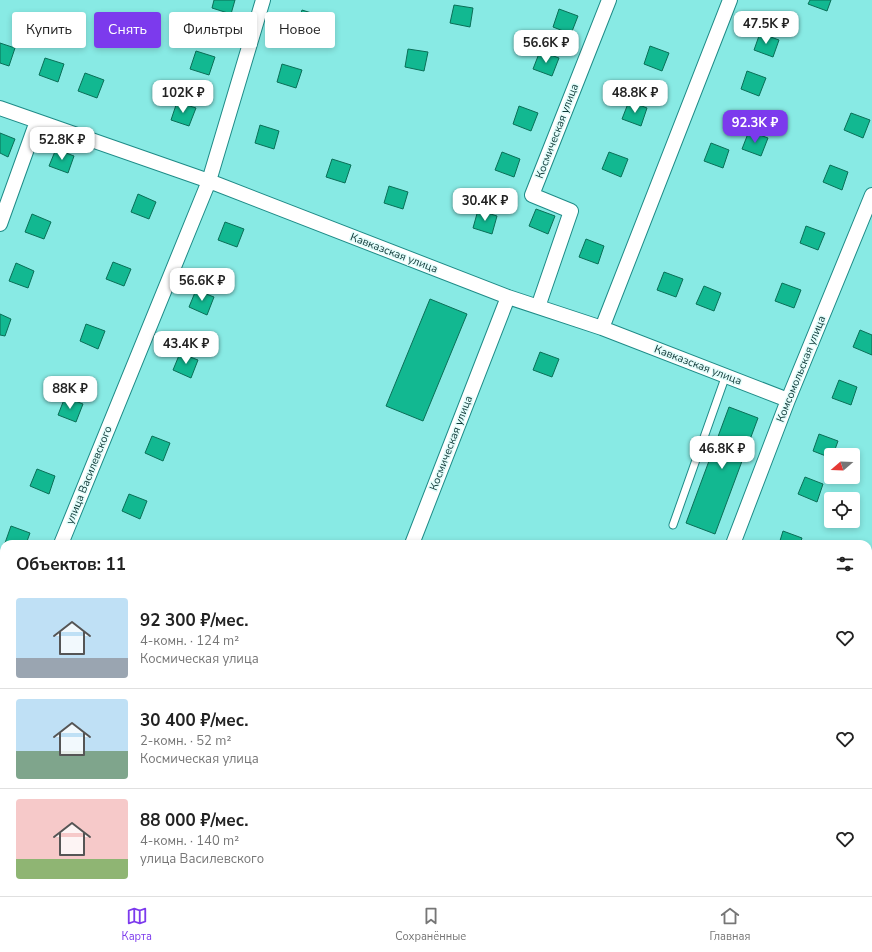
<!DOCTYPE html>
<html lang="ru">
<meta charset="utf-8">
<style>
body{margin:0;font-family:"Nunito Sans",sans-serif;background:#f6f6f6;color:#222;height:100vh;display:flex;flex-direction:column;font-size:15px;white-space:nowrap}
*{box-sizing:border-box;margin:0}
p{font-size:13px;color:#767676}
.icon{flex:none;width:22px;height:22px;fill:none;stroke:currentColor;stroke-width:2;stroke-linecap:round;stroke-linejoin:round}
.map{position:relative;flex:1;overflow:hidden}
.sheet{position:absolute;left:0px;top:540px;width:872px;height:356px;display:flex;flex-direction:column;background:#fff;border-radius:12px 12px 0 0;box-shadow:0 2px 6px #0003}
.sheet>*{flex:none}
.banner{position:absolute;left:12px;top:12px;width:400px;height:36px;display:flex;gap:8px}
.needle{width:26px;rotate:251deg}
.controls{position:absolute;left:824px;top:448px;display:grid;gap:8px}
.controls a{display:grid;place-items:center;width:36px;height:36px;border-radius:4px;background:#fff;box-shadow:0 2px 6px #0003;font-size:20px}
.price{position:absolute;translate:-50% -34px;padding:0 9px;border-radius:8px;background:#fff;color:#222;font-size:13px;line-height:26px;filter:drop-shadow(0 1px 2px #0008)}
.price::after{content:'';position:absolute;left:50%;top:24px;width:12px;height:9px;margin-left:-6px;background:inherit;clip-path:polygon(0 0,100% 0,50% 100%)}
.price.selected{background:#7c3aed;color:#fff}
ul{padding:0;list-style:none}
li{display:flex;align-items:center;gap:12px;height:100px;padding:0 16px}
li+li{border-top:1px solid #e0e0e0}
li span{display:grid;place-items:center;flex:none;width:112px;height:80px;border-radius:4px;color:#555}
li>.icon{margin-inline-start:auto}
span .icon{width:48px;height:48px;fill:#fffc;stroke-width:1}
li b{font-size:17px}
h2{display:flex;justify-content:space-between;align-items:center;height:48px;padding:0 16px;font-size:17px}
.tag{padding:0 14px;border-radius:4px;background:#fff;box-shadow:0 2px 6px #0003;font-size:14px;line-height:36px}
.tag.selected{background:#7c3aed;color:#fff}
.tabs{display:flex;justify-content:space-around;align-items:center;height:56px;border-top:1px solid #e0e0e0;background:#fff;font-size:11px;color:#767676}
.tabs a{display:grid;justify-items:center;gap:2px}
.tabs .selected{color:#7c3aed}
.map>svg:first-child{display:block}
.building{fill:#12b891;stroke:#0a6f57}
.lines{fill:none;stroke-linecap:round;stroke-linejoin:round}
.lane-casing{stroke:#1e8b87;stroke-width:9}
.street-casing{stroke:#1e8b87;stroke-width:16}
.lane{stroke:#fff;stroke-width:7}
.street{stroke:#fff;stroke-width:14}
.rail-casing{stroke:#3a7975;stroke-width:4.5}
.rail{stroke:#e3fdfb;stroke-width:3;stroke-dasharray:9;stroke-linecap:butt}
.labels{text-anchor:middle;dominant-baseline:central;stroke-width:3;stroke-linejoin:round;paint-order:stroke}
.street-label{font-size:11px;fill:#0e3937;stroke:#e3fdfb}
</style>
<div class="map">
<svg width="872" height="896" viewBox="0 0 872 896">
<rect width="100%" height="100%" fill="#88eae4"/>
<!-- building -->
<path class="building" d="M 214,0 L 235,0 L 231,14 L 212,8 Z
M 810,0 L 831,0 L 827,11 L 808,4 Z
M 454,5 L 473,8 L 470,27 L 450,23 Z
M 559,9 L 578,16 L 571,34 L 553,27 Z
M 302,10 L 321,16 L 315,34 L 296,28 Z
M 760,33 L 779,40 L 773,57 L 754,50 Z
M 0,43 L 15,48 L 9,66 L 0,63 Z
M 650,46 L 669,53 L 662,71 L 644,64 Z
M 408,49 L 428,52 L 424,71 L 405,67 Z
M 196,51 L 215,57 L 209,75 L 190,69 Z
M 540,51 L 559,58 L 552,76 L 533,69 Z
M 45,58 L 64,64 L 58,82 L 39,75 Z
M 282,64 L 302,70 L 296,88 L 277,82 Z
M 747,71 L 766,78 L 759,96 L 741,89 Z
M 85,73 L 104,80 L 97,98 L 78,91 Z
M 629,101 L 647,108 L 641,126 L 622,119 Z
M 177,102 L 196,108 L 189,126 L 171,120 Z
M 519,106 L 538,113 L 531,131 L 513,124 Z
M 851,113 L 870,120 L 863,138 L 844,130 Z
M 260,125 L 279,131 L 274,149 L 255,143 Z
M 749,131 L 768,138 L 761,156 L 742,149 Z
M 0,133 L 15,139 L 8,157 L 0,153 Z
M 711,143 L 729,150 L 723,168 L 704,161 Z
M 56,149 L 74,156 L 68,173 L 49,166 Z
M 502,152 L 520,159 L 514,177 L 495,170 Z
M 609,152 L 628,159 L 621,177 L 602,169 Z
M 332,159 L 351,165 L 345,183 L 326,177 Z
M 830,165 L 848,172 L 842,190 L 823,182 Z
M 389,186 L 408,192 L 403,209 L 384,203 Z
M 138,194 L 156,202 L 149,219 L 131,212 Z
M 536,209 L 555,216 L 548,234 L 529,226 Z
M 478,210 L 497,216 L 492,234 L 473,228 Z
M 32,214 L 51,222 L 44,239 L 25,232 Z
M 225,222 L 244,229 L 237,247 L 218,240 Z
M 806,226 L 825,233 L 818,250 L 800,243 Z
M 586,239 L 604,246 L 598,264 L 579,257 Z
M 113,262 L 131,269 L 124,286 L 106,279 Z
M 16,263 L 34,271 L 28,288 L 9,281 Z
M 664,272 L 683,279 L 676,297 L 657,290 Z
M 782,283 L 801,290 L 794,308 L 775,301 Z
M 704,286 L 721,293 L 714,311 L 696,304 Z
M 196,290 L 214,297 L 207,315 L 189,307 Z
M 430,299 L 467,314 L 423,421 L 386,406 Z
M 0,314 L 11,319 L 5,336 L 0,335 Z
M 86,324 L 105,331 L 98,349 L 80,341 Z
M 860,330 L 872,335 L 872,355 L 853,347 Z
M 540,352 L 559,359 L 552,377 L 533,370 Z
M 180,353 L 198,360 L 191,378 L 173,370 Z
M 839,380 L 857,387 L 851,405 L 832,398 Z
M 65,397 L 83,404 L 76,422 L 58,415 Z
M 729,407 L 758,418 L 715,534 L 686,523 Z
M 819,434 L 838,441 L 833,455 L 831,455 L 831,458 L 813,451 Z
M 152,436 L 170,443 L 163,461 L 145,453 Z
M 37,469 L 55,476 L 49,494 L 30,486 Z
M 805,477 L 823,484 L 817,502 L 798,494 Z
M 129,494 L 147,501 L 140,519 L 122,511 Z
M 11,526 L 30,533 L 26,544 L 5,543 Z
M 783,531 L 802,538 L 800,544 L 779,544 Z
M 868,730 L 872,732 L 872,745 L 868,752 Z
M 752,892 L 775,892 L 773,896 L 752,896 L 750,895 Z"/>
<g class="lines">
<!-- lane casing -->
<g class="lane-casing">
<path id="lane" d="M 673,525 L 726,375"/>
</g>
<!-- street casing -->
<g class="street-casing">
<path id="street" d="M 0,108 L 209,181 L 508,297 L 602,328 L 788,400
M 0,224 L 37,121
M 538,307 L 571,211 L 532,195 L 609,0
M 602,328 L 730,0
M 61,544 L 209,181 L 263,0
M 412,544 L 508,297
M 733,544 L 788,400 L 872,195
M 0,694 L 4,684
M 868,697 L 872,700
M 820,892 L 826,896
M 274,896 L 276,892
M 598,896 L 599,892"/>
</g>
<!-- lane -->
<use href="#lane" class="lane"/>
<!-- street -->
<use href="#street" class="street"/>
<!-- rail casing -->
<g class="rail-casing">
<path id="rail" d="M 0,875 L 4,877
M 50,892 L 62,896
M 0,893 L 8,896"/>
</g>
<!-- rail -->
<use href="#rail" class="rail"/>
</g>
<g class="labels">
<!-- street labels -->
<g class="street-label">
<text transform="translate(557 131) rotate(-69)">Космическая улица</text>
<text transform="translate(394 253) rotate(21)">Кавказская улица</text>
<text transform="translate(698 365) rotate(21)">Кавказская улица</text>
<text transform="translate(801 369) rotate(-68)">Комсомольская улица</text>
<text transform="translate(451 443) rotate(-69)">Космическая улица</text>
<text transform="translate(89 475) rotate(-68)">улица Василевского</text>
</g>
</g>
</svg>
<div class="controls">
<a><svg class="needle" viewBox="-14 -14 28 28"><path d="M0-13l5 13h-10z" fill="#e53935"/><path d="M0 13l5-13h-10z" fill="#767676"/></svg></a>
<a><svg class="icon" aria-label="locate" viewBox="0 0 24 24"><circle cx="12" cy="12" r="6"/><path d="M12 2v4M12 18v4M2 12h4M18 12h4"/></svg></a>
</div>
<b class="price" style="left:766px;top:45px">47.5K ₽</b>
<b class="price" style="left:546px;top:64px">56.6K ₽</b>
<b class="price" style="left:183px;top:114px">102K ₽</b>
<b class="price" style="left:635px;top:114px">48.8K ₽</b>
<b class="price selected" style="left:755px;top:144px">92.3K ₽</b>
<b class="price" style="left:62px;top:161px">52.8K ₽</b>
<b class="price" style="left:485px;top:222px">30.4K ₽</b>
<b class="price" style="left:202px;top:302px">56.6K ₽</b>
<b class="price" style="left:186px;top:365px">43.4K ₽</b>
<b class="price" style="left:70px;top:410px">88K ₽</b>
<b class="price" style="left:722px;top:470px">46.8K ₽</b>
<div class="banner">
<a class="tag">Купить</a>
<a class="tag selected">Снять</a>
<a class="tag">Фильтры</a>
<a class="tag">Новое</a>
</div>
<section class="sheet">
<h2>Объектов: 11<svg class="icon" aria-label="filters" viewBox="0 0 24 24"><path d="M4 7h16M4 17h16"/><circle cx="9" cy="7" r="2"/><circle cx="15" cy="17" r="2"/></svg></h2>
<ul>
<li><span style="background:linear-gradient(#bfe0f5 75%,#9aa5b1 0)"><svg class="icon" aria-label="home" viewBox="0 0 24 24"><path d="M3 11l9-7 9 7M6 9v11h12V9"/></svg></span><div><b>92 300 ₽/мес.</b><p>4-комн. · 124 m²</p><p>Космическая улица</p></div><svg class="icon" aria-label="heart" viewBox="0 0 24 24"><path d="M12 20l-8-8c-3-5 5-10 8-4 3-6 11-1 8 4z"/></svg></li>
<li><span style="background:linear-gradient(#bfe0f5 65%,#7fa58c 0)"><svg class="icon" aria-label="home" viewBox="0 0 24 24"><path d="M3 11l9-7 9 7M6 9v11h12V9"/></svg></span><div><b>30 400 ₽/мес.</b><p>2-комн. · 52 m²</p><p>Космическая улица</p></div><svg class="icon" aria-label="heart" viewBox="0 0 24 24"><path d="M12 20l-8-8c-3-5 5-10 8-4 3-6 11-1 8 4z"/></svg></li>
<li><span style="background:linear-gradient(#f6c9c9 75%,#8fb573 0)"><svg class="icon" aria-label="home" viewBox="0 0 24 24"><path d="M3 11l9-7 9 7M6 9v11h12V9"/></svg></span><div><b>88 000 ₽/мес.</b><p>4-комн. · 140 m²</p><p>улица Василевского</p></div><svg class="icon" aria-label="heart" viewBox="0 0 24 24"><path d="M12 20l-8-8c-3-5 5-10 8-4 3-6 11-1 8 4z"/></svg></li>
</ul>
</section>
</div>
<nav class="tabs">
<a class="selected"><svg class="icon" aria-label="map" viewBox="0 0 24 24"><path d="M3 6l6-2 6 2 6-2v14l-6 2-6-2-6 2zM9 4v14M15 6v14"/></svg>Карта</a>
<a><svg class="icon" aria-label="saved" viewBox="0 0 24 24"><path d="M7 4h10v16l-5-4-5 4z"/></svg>Сохранённые</a>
<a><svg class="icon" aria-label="home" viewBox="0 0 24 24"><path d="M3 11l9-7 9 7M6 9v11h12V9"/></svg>Главная</a>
</nav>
